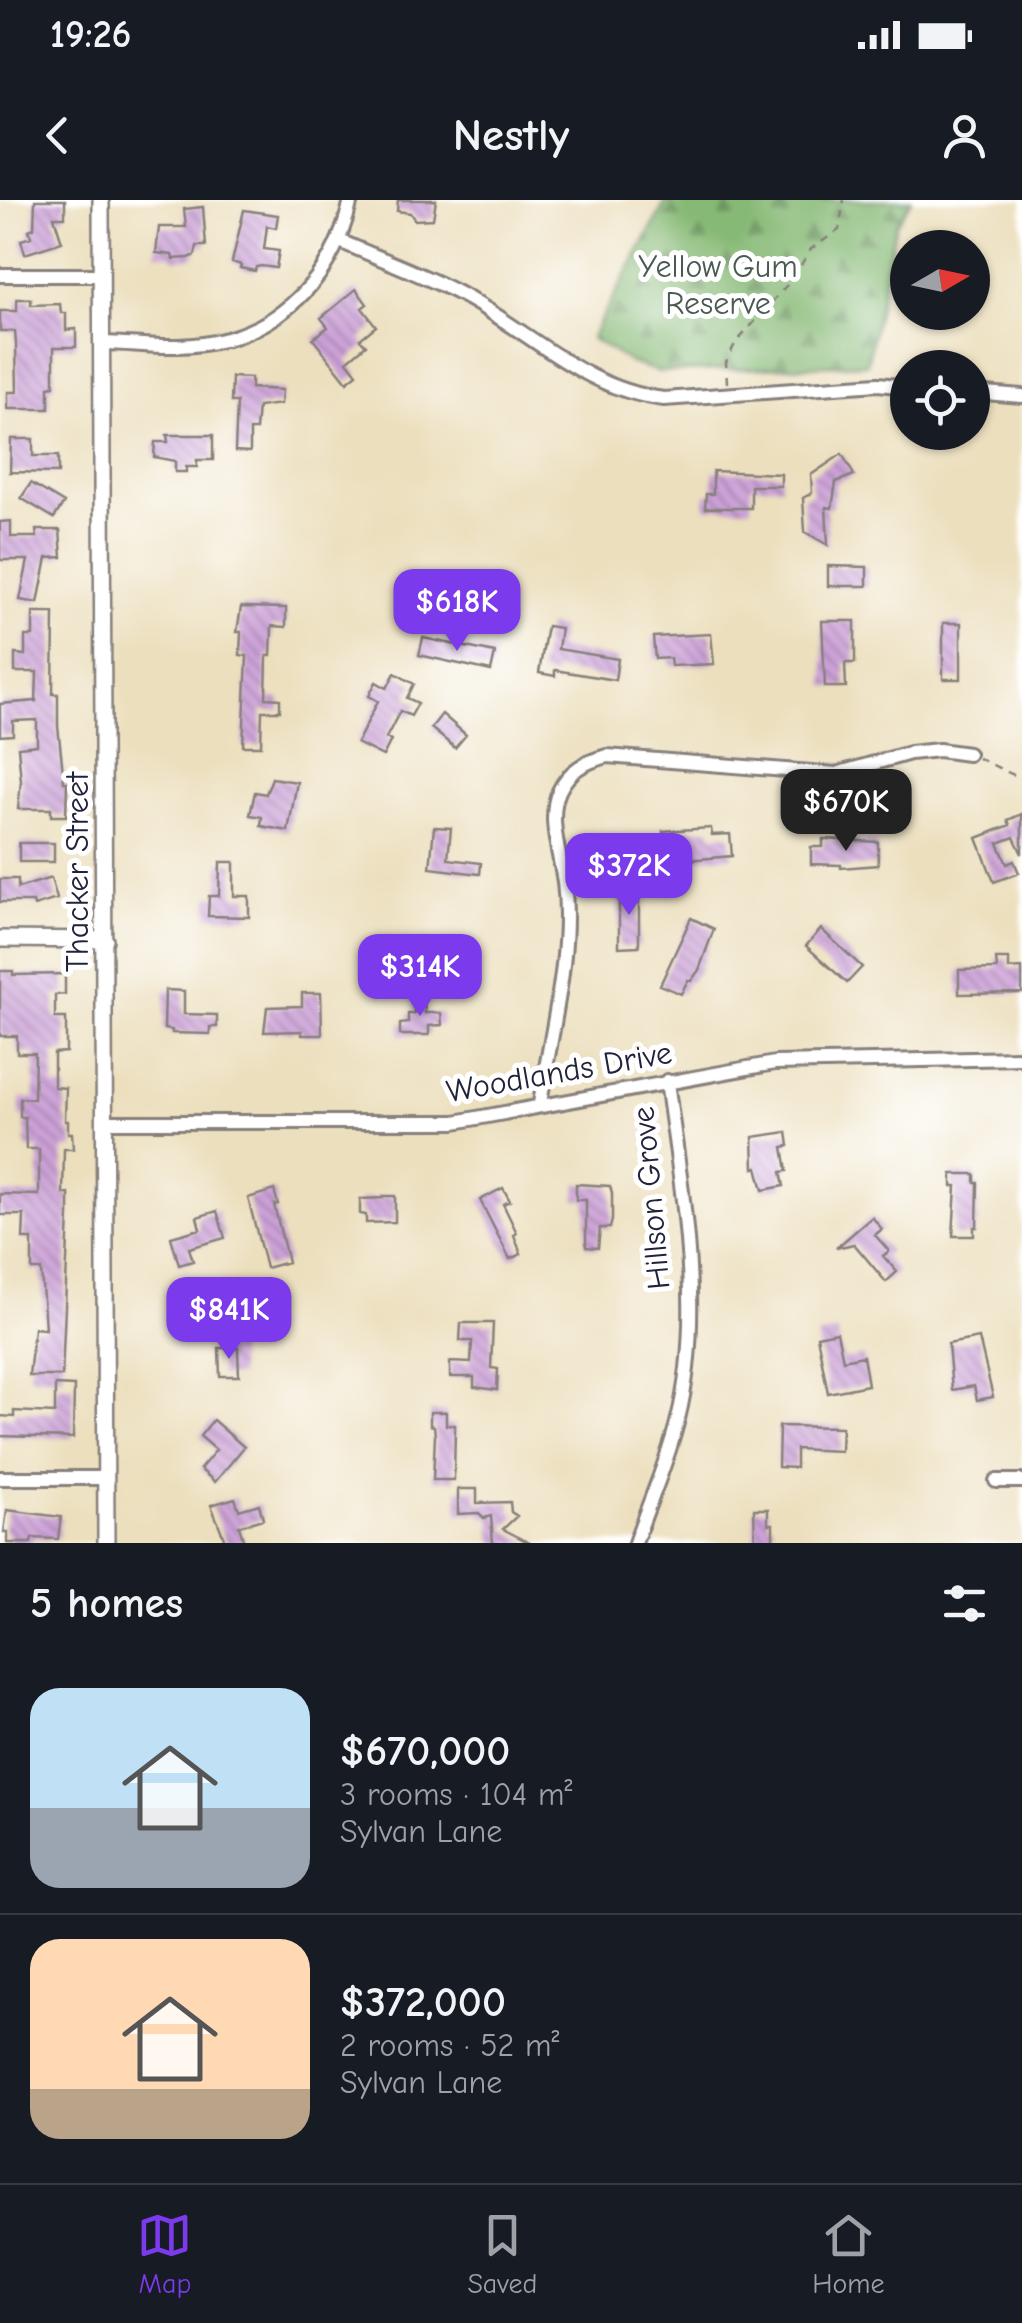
<!DOCTYPE html>
<meta charset="utf-8">
<style>
body{margin:0;font-family:"Comic Neue",sans-serif;background:#242831;color:#f1f3f6;height:100vh;display:flex;flex-direction:column;font-size:38px;white-space:nowrap}
*{box-sizing:border-box;margin:0}
p{font-size:32px;color:#9ea1a6}
.icon{flex:none;width:55px;height:55px;fill:none;stroke:currentColor;stroke-width:2;stroke-linecap:round;stroke-linejoin:round}
.map{position:relative;height:1343px;overflow:hidden}
.details{display:flex;flex-direction:column;background:#171b24;flex:1}
.details>*{flex:none}
.needle{width:65px;rotate:81deg}
.fabs{position:absolute;left:890px;top:30px;display:grid;gap:20px}
.fabs a{display:grid;place-items:center;width:100px;height:100px;border-radius:50%;background:#171b24;box-shadow:0 2px 8px #0004;font-size:50px}
.price{position:absolute;translate:-50% -85px;padding:0 22px;border-radius:20px;background:#7c3aed;color:#fff;font-size:32px;line-height:65px;filter:drop-shadow(0 2px 5px #0008)}
.price::after{content:'';position:absolute;left:50%;top:60px;width:30px;height:22px;margin-left:-15px;background:inherit;clip-path:polygon(0 0,100% 0,50% 100%)}
.price.current{background:#222;color:#fff}
ul{padding:0;list-style:none}
li{display:flex;align-items:center;gap:30px;height:250px;padding:0 30px}
li+li{border-top:2px solid #363941}
li span{display:grid;place-items:center;flex:none;width:280px;height:200px;border-radius:30px;color:#555}
li>.icon{margin-inline-start:auto}
span .icon{width:120px;height:120px;fill:#fffc;stroke-width:1}
li b{font-size:42px}
h2{display:flex;justify-content:space-between;align-items:center;height:120px;padding:0 30px;font-size:42px}
.status{display:flex;justify-content:space-between;align-items:center;height:70px;padding:0 50px;background:#171b24;direction:ltr}
.status svg{height:28px;fill:currentColor}
header{display:flex;justify-content:space-between;align-items:center;height:130px;padding:0 30px;background:#171b24;font-size:45px;font-weight:800}
.tab-bar{display:flex;justify-content:space-around;align-items:center;height:140px;border-top:2px solid #363941;background:#171b24;font-size:28px;color:#9ea1a6}
.tab-bar a{display:grid;justify-items:center;gap:5px}
.tab-bar .current{color:#7c3aed}
.map>svg:first-child{display:block}
.forest{fill:url(#forest-firs);stroke:#546e58;stroke-width:2.5}
.building{fill:url(#building-back-hatch)}
.lines{fill:none;stroke-linecap:round;stroke-linejoin:round}
.minor-casing{stroke:#87807c;stroke-width:18}
.tertiary-casing{stroke:#87807c;stroke-width:20}
.path{stroke:#87807c;stroke-width:2.5;stroke-dasharray:8 8;stroke-linecap:butt}
.minor{stroke:#fff;stroke-width:12}
.tertiary{stroke:#fff;stroke-width:15}
.labels{text-anchor:middle;dominant-baseline:central;stroke-width:10;stroke-linejoin:round;paint-order:stroke}
.park-label{font-size:32px;fill:#4a5952;stroke:#fff}
.street-label{font-size:32px;fill:#22223b;stroke:#fff}
</style>
<div class="status"><b>19:26</b><svg viewBox="0 0 49 12"><path d="M0 12V9h3v3zM5 12V6h3v6zM10 12V3h3v9zM15 12V0h3v12zM26 1h20v11H26zM47 4h2v5h-2z"/></svg></div>
<header><svg class="icon" aria-label="back" viewBox="0 0 24 24"><path d="M15 5l-7 7 7 7"/></svg>Nestly<svg class="icon" aria-label="person" viewBox="0 0 24 24"><circle cx="12" cy="8" r="4"/><path d="M4 21q1-7 8-7t8 7"/></svg></header>
<div class="map">
<svg width="1022" height="1343" viewBox="0 0 1022 1343">
<defs>
<pattern id="forest-firs" width="22" height="20" patternUnits="userSpaceOnUse" patternTransform="scale(2.5)"><rect width="22" height="20" fill="#86b974"/><path d="M5 1l3.5 6h-7zM16 11l3.5 6h-7z" fill="#6d9660"/></pattern>
<pattern id="building-back-hatch" width="6" height="6" patternUnits="userSpaceOnUse" patternTransform="scale(2.5)"><rect width="6" height="6" fill="#cca1d7"/><path d="M-1 5l2 2M0 0l6 6M5-1l2 2" fill="none" stroke="#a583b0"/></pattern>
</defs>
<rect width="100%" height="100%" fill="#fff"/>
<filter id="ink" filterUnits="userSpaceOnUse"><feTurbulence type="fractalNoise" baseFrequency=".01" numOctaves="2"/><feDisplacementMap in="SourceGraphic" scale="20" xChannelSelector="R" yChannelSelector="G"/><feConvolveMatrix kernelMatrix="1 2 1 2 8 2 1 2 1" color-interpolation-filters="sRGB"/></filter>
<filter id="wash" filterUnits="userSpaceOnUse"><feTurbulence type="fractalNoise" baseFrequency=".0048" numOctaves="4" result="noise"/><feDisplacementMap in="SourceGraphic" scale="40" xChannelSelector="R" yChannelSelector="G"/><feGaussianBlur stdDeviation="2.25" result="paint"/><feColorMatrix in="noise" values="0 0 0 0 0 0 0 0 0 0 0 0 0 0 0 0 0 1.4 0 .05"/><feComposite in="paint" operator="in"/></filter>
<g filter="url(#wash)">
<rect width="100%" height="100%" fill="#ecdfbd"/>
<!-- forest -->
<path class="forest" d="M 667,0 L 912,0 L 896,24 L 867,164 L 659,172 L 631,163 L 591,138 Z"/>
<g id="blocks">
<!-- building -->
<path class="building" d="M 35,0 L 65,0 L 65,17 L 54,17 L 62,42 L 25,54 L 21,40 L 31,37 L 29,30 L 34,28 Z
M 398,0 L 436,0 L 433,19 L 415,20 L 410,13 L 397,11 Z
M 203,7 L 206,46 L 197,46 L 195,55 L 189,58 L 173,59 L 172,55 L 156,53 L 159,27 L 186,27 L 184,9 Z
M 244,10 L 278,15 L 276,28 L 267,26 L 264,49 L 279,51 L 276,68 L 261,66 L 256,67 L 255,71 L 240,68 L 241,65 L 232,62 Z
M 356,89 L 367,104 L 362,108 L 376,126 L 360,139 L 366,145 L 347,161 L 357,174 L 347,182 L 313,139 L 328,127 L 321,118 Z
M 17,99 L 31,99 L 31,105 L 60,104 L 61,113 L 66,113 L 66,130 L 76,129 L 76,147 L 54,147 L 54,186 L 49,187 L 49,209 L 8,209 L 8,192 L 17,192 L 16,145 L 15,131 L 0,131 L 0,111 L 17,111 Z
M 232,177 L 251,178 L 251,188 L 282,190 L 281,204 L 258,207 L 256,230 L 250,230 L 250,252 L 235,251 L 237,202 L 231,202 Z
M 167,235 L 213,235 L 213,260 L 197,260 L 197,267 L 186,267 L 186,272 L 175,272 L 175,261 L 154,257 L 155,242 L 168,242 Z
M 11,239 L 33,239 L 33,256 L 58,256 L 58,273 L 10,272 Z
M 842,254 L 854,275 L 836,282 L 832,308 L 826,307 L 828,345 L 805,332 L 803,298 L 812,293 L 811,275 Z
M 713,271 L 781,274 L 781,286 L 751,286 L 751,308 L 705,308 L 706,294 L 713,294 Z
M 31,283 L 64,303 L 54,318 L 21,298 Z
M 11,321 L 11,337 L 37,337 L 36,330 L 60,330 L 62,357 L 47,358 L 38,403 L 20,400 L 28,360 L 0,360 L 0,322 Z
M 828,366 L 867,367 L 867,386 L 828,386 Z
M 241,407 L 286,408 L 286,427 L 272,426 L 271,456 L 267,456 L 266,498 L 280,499 L 280,511 L 262,511 L 261,546 L 243,546 L 247,456 L 240,455 L 241,432 L 237,432 Z
M 33,413 L 54,413 L 53,494 L 58,494 L 58,526 L 64,582 L 67,582 L 66,616 L 51,616 L 51,609 L 18,609 L 21,581 L 18,547 L 37,545 L 37,520 L 13,521 L 13,535 L 0,536 L 0,504 L 36,501 L 37,472 L 15,472 L 15,454 L 25,455 L 25,436 L 33,436 Z
M 822,421 L 855,421 L 855,463 L 845,463 L 846,487 L 825,487 Z
M 943,423 L 961,423 L 961,479 L 943,479 Z
M 547,426 L 561,428 L 558,449 L 618,459 L 615,480 L 555,470 L 555,476 L 539,473 Z
M 711,434 L 714,464 L 671,466 L 670,458 L 655,459 L 653,437 Z
M 423,438 L 495,453 L 491,471 L 419,455 Z
M 395,473 L 414,484 L 407,498 L 418,503 L 411,516 L 400,511 L 386,538 L 391,540 L 383,556 L 357,543 L 378,501 L 369,496 L 376,482 L 387,488 Z
M 442,514 L 466,535 L 455,548 L 431,528 Z
M 272,578 L 297,582 L 288,631 L 261,626 L 262,617 L 250,615 L 255,592 L 266,594 Z
M 1022,614 L 1022,654 L 1014,637 L 998,643 L 1007,664 L 1014,661 L 1019,673 L 994,682 L 977,638 L 1010,625 L 1008,620 Z
M 434,627 L 451,628 L 448,659 L 481,663 L 480,674 L 430,668 Z
M 711,628 L 712,635 L 730,634 L 732,656 L 665,662 L 663,631 Z
M 823,639 L 878,642 L 878,665 L 841,668 L 841,665 L 811,664 L 811,647 L 823,647 Z
M 19,643 L 54,643 L 54,662 L 19,662 Z
M 220,662 L 234,662 L 234,696 L 249,696 L 249,717 L 208,716 L 209,696 L 219,696 Z
M 51,678 L 57,699 L 34,706 L 33,702 L 0,702 L 0,679 L 18,679 L 18,688 Z
M 619,690 L 639,690 L 639,746 L 619,747 Z
M 691,718 L 714,729 L 699,770 L 691,781 L 688,780 L 681,794 L 660,785 Z
M 821,729 L 862,767 L 847,783 L 806,746 Z
M 996,759 L 1009,759 L 1009,769 L 1022,768 L 1022,793 L 959,794 L 959,770 L 997,769 Z
M 0,771 L 13,771 L 13,775 L 65,774 L 65,794 L 55,795 L 55,818 L 66,818 L 66,852 L 54,853 L 54,887 L 66,888 L 65,921 L 68,921 L 68,933 L 72,933 L 73,949 L 64,949 L 63,994 L 69,994 L 69,1015 L 62,1176 L 29,1176 L 34,1128 L 45,1129 L 41,1070 L 32,1070 L 32,1039 L 23,1039 L 24,1015 L 0,1015 L 0,994 L 39,995 L 39,949 L 26,949 L 25,917 L 20,917 L 20,898 L 34,899 L 35,853 L 17,853 L 17,836 L 0,836 Z
M 165,790 L 184,791 L 184,814 L 217,815 L 217,827 L 210,827 L 210,834 L 172,833 L 172,830 L 164,829 Z
M 302,793 L 321,793 L 322,835 L 302,835 L 302,831 L 264,832 L 267,807 L 302,806 Z
M 414,793 L 424,793 L 425,813 L 441,813 L 442,825 L 429,826 L 429,835 L 400,835 L 400,824 L 408,823 L 408,814 L 414,814 Z
M 787,932 L 789,946 L 783,947 L 787,971 L 781,972 L 784,986 L 763,990 L 757,967 L 754,968 L 753,937 Z
M 952,974 L 975,974 L 975,983 L 978,983 L 977,1027 L 974,1027 L 974,1036 L 953,1036 L 956,986 L 952,986 Z
M 576,984 L 610,986 L 612,993 L 612,1020 L 610,1028 L 600,1028 L 598,1048 L 586,1047 L 586,1000 L 576,1000 Z
M 503,988 L 510,1001 L 503,1004 L 517,1033 L 514,1035 L 521,1054 L 510,1059 L 480,1000 Z
M 274,990 L 278,1004 L 274,1005 L 288,1062 L 266,1068 L 248,998 Z
M 383,996 L 395,996 L 395,1022 L 366,1023 L 366,1015 L 360,1014 L 360,999 L 383,998 Z
M 217,1011 L 225,1038 L 189,1048 L 193,1061 L 179,1065 L 171,1037 L 200,1029 L 197,1017 Z
M 872,1017 L 882,1029 L 875,1035 L 889,1051 L 883,1056 L 897,1072 L 886,1082 L 854,1044 L 836,1048 Z
M 461,1123 L 493,1123 L 491,1168 L 498,1169 L 497,1190 L 474,1187 L 474,1177 L 450,1177 L 450,1162 L 471,1163 L 472,1141 L 460,1141 Z
M 837,1132 L 843,1160 L 863,1156 L 868,1185 L 828,1193 L 817,1136 Z
M 979,1138 L 993,1197 L 977,1200 L 974,1186 L 952,1190 L 948,1144 Z
M 219,1148 L 238,1148 L 239,1176 L 220,1176 Z
M 55,1185 L 74,1186 L 73,1238 L 0,1236 L 0,1216 L 14,1217 L 14,1211 L 55,1213 Z
M 430,1212 L 446,1212 L 446,1225 L 455,1225 L 454,1280 L 433,1280 L 435,1236 L 434,1226 L 430,1225 Z
M 213,1220 L 244,1247 L 215,1282 L 200,1269 L 216,1250 L 200,1236 Z
M 779,1226 L 842,1227 L 841,1251 L 796,1249 L 796,1268 L 778,1267 Z
M 458,1289 L 477,1289 L 477,1303 L 510,1302 L 511,1312 L 517,1316 L 503,1329 L 530,1343 L 493,1343 L 491,1316 L 484,1318 L 479,1313 L 458,1314 Z
M 235,1298 L 239,1310 L 259,1304 L 263,1319 L 239,1326 L 244,1343 L 226,1343 L 211,1305 Z
M 754,1309 L 768,1309 L 768,1324 L 773,1324 L 773,1343 L 755,1343 Z
M 7,1310 L 61,1317 L 58,1339 L 32,1338 L 31,1343 L 8,1343 L 8,1332 L 4,1332 Z"/>
</g>
</g>
<g filter="url(#ink)">
<use href="#blocks" fill-opacity="0" stroke="#87807c" stroke-width="2.5"/>
<g class="lines">
<!-- minor casing -->
<g class="minor-casing">
<path id="minor" d="M 340,41 C 380,59 422,74 460,94 C 529,130 584,190 664,199 L 878,184 L 908,187
M 0,75 L 101,75
M 102,143 C 127,143 153,147 178,146 C 269,144 332,86 351,0
M 972,192 L 1022,196
M 540,904 C 550,835 573,752 564,682 C 560,654 547,618 559,591 C 569,570 585,562 607,556 L 836,574 L 910,553 L 939,550 L 968,554
M 105,922 L 455,922 L 775,863 L 1022,858
M 0,1278 L 106,1278
M 996,1281 L 1022,1281
M 635,1343 C 649,1302 668,1261 678,1219 C 705,1111 681,989 667,881"/>
</g>
<!-- tertiary casing -->
<g class="tertiary-casing">
<path id="tertiary" d="M 101,0 L 106,1343
M 0,739 L 105,740"/>
</g>
<!-- path -->
<path class="path" d="M 727,183 L 726,162 L 735,144 L 792,79 L 811,49 L 839,30 L 844,0
M 978,558 L 1022,579"/>
<!-- minor -->
<use href="#minor" class="minor"/>
<!-- tertiary -->
<use href="#tertiary" class="tertiary"/>
</g>
</g>
<g class="labels">
<!-- park labels -->
<g class="park-label">
<text x="718" y="66">Yellow Gum<tspan x="718" dy="37">Reserve</tspan></text>
</g>
<!-- street labels -->
<g class="street-label">
<text transform="translate(77 672) rotate(-90)">Thacker Street</text>
<text transform="translate(559 872) rotate(-10)">Woodlands Drive</text>
<text transform="translate(651 998) rotate(-95)">Hillson Grove</text>
</g>
</g>
</svg>
<div class="fabs">
<a><svg class="needle" viewBox="-14 -14 28 28"><path d="M0-13l5 13h-10z" fill="#e53935"/><path d="M0 13l5-13h-10z" fill="#9ea1a6"/></svg></a>
<a><svg class="icon" aria-label="locate" viewBox="0 0 24 24"><circle cx="12" cy="12" r="6"/><path d="M12 2v4M12 18v4M2 12h4M18 12h4"/></svg></a>
</div>
<b class="price" style="left:457px;top:454px">$618K</b>
<b class="price current" style="left:846px;top:654px">$670K</b>
<b class="price" style="left:629px;top:718px">$372K</b>
<b class="price" style="left:420px;top:819px">$314K</b>
<b class="price" style="left:229px;top:1162px">$841K</b>
</div>
<section class="details">
<h2>5 homes<svg class="icon" aria-label="filters" viewBox="0 0 24 24"><path d="M4 7h16M4 17h16"/><circle cx="9" cy="7" r="2"/><circle cx="15" cy="17" r="2"/></svg></h2>
<ul>
<li><span style="background:linear-gradient(#bfe0f5 60%,#9aa5b1 0)"><svg class="icon" aria-label="home" viewBox="0 0 24 24"><path d="M3 11l9-7 9 7M6 9v11h12V9"/></svg></span><div><b>$670,000</b><p>3 rooms · 104 m²</p><p>Sylvan Lane</p></div></li>
<li><span style="background:linear-gradient(#ffd9b3 75%,#b9a48a 0)"><svg class="icon" aria-label="home" viewBox="0 0 24 24"><path d="M3 11l9-7 9 7M6 9v11h12V9"/></svg></span><div><b>$372,000</b><p>2 rooms · 52 m²</p><p>Sylvan Lane</p></div></li>
</ul>
</section>
<nav class="tab-bar">
<a class="current"><svg class="icon" aria-label="map" viewBox="0 0 24 24"><path d="M3 6l6-2 6 2 6-2v14l-6 2-6-2-6 2zM9 4v14M15 6v14"/></svg>Map</a>
<a><svg class="icon" aria-label="saved" viewBox="0 0 24 24"><path d="M7 4h10v16l-5-4-5 4z"/></svg>Saved</a>
<a><svg class="icon" aria-label="home" viewBox="0 0 24 24"><path d="M3 11l9-7 9 7M6 9v11h12V9"/></svg>Home</a>
</nav>
